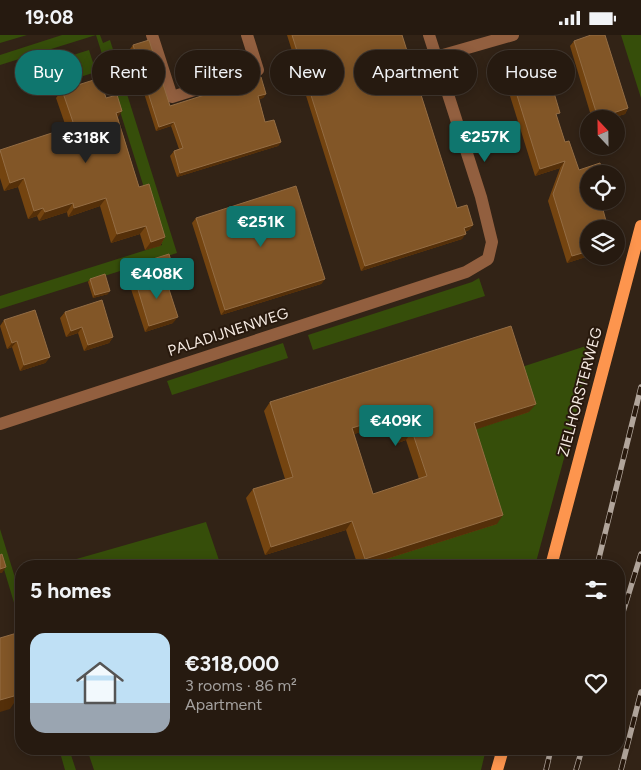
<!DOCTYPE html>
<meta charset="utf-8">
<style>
body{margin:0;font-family:Figtree,sans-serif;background:#32271e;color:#f1f3f6;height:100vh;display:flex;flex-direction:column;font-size:19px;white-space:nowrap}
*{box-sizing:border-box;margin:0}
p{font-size:16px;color:#a4a19f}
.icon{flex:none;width:28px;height:28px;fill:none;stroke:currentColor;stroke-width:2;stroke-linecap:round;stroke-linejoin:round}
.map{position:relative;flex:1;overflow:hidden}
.details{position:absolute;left:15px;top:525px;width:610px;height:195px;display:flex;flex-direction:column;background:#261a10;border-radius:20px;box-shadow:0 2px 12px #0003,0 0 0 1px #423830}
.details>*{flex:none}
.banner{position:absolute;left:15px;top:15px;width:611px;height:45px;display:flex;gap:10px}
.needle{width:32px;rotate:338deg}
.buttons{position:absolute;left:580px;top:75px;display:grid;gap:10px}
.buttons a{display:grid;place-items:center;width:45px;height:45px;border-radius:50%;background:#261a10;box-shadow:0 2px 12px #0003,0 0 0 1px #423830;font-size:25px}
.price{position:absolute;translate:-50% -42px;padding:0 11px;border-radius:5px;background:#0f766e;color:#fff;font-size:16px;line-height:32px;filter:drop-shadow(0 1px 2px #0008)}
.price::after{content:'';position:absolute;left:50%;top:30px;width:15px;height:11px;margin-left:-8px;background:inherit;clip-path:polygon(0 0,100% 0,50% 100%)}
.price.current{background:#222;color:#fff}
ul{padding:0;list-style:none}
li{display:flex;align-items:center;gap:15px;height:125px;padding:0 15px}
li span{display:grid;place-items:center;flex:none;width:140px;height:100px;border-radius:15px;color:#555}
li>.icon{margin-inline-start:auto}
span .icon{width:60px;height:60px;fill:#fffc;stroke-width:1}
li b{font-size:21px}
h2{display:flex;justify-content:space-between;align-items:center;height:60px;padding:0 15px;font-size:21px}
.chip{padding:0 18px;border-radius:22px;background:#261a10;box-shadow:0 2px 12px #0003,0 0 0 1px #423830;font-size:18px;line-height:45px}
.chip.current{background:#0f766e;color:#fff}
.status{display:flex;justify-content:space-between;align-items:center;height:35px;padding:0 25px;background:#261a10;direction:ltr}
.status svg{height:14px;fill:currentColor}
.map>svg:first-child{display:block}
.green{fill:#364e0a}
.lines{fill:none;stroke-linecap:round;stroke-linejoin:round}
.minor{stroke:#925f3f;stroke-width:12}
.major{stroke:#fd954e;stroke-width:12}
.rail-casing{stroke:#b1a59b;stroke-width:5.5}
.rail{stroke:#28190d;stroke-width:4;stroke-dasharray:11;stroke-linecap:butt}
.wall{fill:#744410;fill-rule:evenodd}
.shaded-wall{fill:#542f09}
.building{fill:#825627;stroke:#946d44;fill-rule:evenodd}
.labels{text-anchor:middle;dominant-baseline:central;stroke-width:4;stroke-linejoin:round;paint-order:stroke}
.street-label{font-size:15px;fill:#f6ebe3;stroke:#28190d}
</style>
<div class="status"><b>19:08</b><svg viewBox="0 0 49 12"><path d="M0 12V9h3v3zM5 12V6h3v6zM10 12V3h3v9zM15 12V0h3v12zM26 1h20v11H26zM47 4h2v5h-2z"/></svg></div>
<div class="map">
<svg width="641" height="735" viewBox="0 0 641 735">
<rect width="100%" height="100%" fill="#322316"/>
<!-- green -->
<path class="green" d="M 0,0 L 27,0 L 0,8 Z
M 62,0 L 100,0 L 103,8 L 110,5 L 177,218 L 0,274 L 0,261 L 162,210 L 96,0 L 0,30 L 0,20 Z
M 621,0 L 641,0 L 641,63 Z
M 89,15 L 96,37 L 48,52 L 41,30 Z
M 479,243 L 485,261 L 313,315 L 308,300 L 472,247 Z
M 283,308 L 288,323 L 172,360 L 167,346 Z
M 595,308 L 535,531 L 359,531 L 492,490 L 451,355 Z
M 206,487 L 221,531 L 52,531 Z
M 0,494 L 21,562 L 21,591 L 0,521 Z
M 59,714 L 69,714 L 76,735 L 65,735 Z
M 87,714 L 486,714 L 481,735 L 94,735 Z"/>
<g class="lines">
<!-- minor -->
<path class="minor" d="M 152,0 L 172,62 L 258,35 L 247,0
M 436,22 L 513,0
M 0,389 L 466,237 L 488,224 L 492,207 L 481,162 L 429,0"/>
<!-- major -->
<path class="major" d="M 551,531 L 641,191
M 497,735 L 503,714"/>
<!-- rail casing -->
<g class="rail-casing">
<path id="rail" d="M 597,531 L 641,352
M 619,590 L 641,519
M 546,735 L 551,714
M 576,735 L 582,714
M 621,735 L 641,657"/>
</g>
<!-- rail -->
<use href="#rail" class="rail"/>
</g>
<!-- wall -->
<path class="wall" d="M 287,0 L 402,0 L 457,173 L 473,190 L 469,195 L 465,197 L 462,204 L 361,236 Z
M 574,6 L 628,73 L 625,79 L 609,84 L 592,84 L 570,11 Z
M 133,10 L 170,71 L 266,59 L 263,63 L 259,64 L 265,87 L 281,107 L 278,111 L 177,142 L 170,121 L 174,116 L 179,114 L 171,91 L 156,96 L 130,14 Z
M 506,25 L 557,82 L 565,107 L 579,135 L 589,139 L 605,170 L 602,174 L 601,193 L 589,194 L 589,221 L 567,228 L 548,166 L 560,133 L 535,141 L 501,32 Z
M 62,55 L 106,63 L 118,83 L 139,152 L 165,202 L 160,211 L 145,215 L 140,199 L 111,208 L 100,171 L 68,182 L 67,177 L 39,186 L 37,181 L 28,184 L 18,152 L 4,156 L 0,143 L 0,116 L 59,96 L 63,90 L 65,89 L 56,63 Z
M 196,183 L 325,244 L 321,249 L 221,280 L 192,188 Z
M 153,224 L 174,236 L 172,239 L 165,241 L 173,288 L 145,297 L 131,254 L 136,248 L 156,242 L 151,227 Z
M 90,244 L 108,259 L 93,263 L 88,247 Z
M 65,277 L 113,302 L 109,308 L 84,316 L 78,298 L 66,302 L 60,283 Z
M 4,285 L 50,322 L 45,328 L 20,336 L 12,312 L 7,314 L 0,291 Z
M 270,367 L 529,377 L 476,394 L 497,489 L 364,531 L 358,531 L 346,495 L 265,520 L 246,463 L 253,454 L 285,444 L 264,376 ZM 381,390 L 384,399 L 392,397 L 395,409 L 406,405 L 419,444 L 373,459 L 354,399 Z"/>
<!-- shaded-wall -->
<path class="shaded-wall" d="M 266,59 L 263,63 L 255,65 L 258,61 Z
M 628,73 L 625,79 L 609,84 L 597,84 Z
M 122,76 L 116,85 L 116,78 Z
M 174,87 L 171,91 L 156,96 L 159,92 Z
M 281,107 L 278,111 L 177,142 L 180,138 Z
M 565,126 L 560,133 L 535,141 L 540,134 Z
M 24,143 L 18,152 L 4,156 L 10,148 Z
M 106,163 L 100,171 L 68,182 L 74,173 Z
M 73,168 L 67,177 L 39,186 L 45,177 Z
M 43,173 L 37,181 L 28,184 L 34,176 Z
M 606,186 L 601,193 L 594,194 L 596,190 Z
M 473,190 L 469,195 L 460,198 L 464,193 Z
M 146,191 L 140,199 L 111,208 L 117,199 Z
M 466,199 L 462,204 L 361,236 L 365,231 Z
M 165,202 L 160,211 L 145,215 L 151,207 Z
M 589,216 L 589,221 L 567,228 L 572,221 Z
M 174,236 L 172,239 L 157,243 L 159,240 Z
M 325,244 L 321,249 L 221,280 L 225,275 Z
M 110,256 L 108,259 L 93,263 L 95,260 Z
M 178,282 L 173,288 L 145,297 L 149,291 Z
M 82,292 L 78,298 L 66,302 L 71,296 Z
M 113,302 L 109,308 L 84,316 L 88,310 Z
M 17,306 L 12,312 L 7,314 L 12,308 Z
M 50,322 L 45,328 L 20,336 L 24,330 Z
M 536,369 L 529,377 L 468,397 L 474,388 Z
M 388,382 L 381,390 L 346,402 L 352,393 Z
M 398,388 L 392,397 L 384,399 L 390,391 Z
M 412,396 L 406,405 L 395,409 L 402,400 Z
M 503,480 L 497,489 L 364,531 L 360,531 L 365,524 Z
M 352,486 L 346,495 L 265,520 L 271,512 Z
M 6,532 L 2,538 L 0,538 L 0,534 Z
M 19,652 L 21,652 L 21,663 L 16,665 L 10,674 L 0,677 L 0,665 Z"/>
<!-- building -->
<path class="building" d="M 292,0 L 402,0 L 457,173 L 467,170 L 473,190 L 464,193 L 466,199 L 365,231 Z
M 591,0 L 605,0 L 628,73 L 598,83 L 574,6 Z
M 149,5 L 170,71 L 261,42 L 266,59 L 258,61 L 265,87 L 274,85 L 281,107 L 180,138 L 174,116 L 183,113 L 174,87 L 159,92 L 133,10 Z
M 536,16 L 544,42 L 548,41 L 552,51 L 560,78 L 556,79 L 565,107 L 569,106 L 579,135 L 600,128 L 603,139 L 589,139 L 589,166 L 604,166 L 605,170 L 602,171 L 606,186 L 596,190 L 597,192 L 594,194 L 589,194 L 589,216 L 572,221 L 553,159 L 565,126 L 540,134 L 506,25 Z
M 100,43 L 106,63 L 117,60 L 122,76 L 116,78 L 139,152 L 149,149 L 165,202 L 151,207 L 146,191 L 117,199 L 106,163 L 74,173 L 73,168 L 45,177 L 43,173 L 34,176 L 24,143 L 10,148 L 0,115 L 64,94 L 63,90 L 73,87 L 62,55 Z
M 296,151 L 325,244 L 225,275 L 196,183 Z
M 169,219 L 174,236 L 159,240 L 153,224 Z
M 105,239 L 110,256 L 95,260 L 90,244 Z
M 164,239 L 178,282 L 149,291 L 136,248 Z
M 102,265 L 113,302 L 88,310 L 82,292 L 71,296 L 65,277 Z
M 35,275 L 50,322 L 24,330 L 17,306 L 12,308 L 4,285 Z
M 511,291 L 536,369 L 474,388 L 503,480 L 365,524 L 352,486 L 271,512 L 253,454 L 293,442 L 270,367 ZM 388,382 L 390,391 L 398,388 L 402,400 L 412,396 L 427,441 L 373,459 L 352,393 Z
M 2,519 L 6,532 L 0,534 L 0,520 Z
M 17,598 L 19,603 L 21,602 L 21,652 L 19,652 L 21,659 L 0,665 L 0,603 Z"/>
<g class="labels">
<!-- street labels -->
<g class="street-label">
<text transform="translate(228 297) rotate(-18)">PALADIJNENWEG</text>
<text transform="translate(580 357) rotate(-75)">ZIELHORSTERWEG</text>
</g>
</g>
</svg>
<div class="buttons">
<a><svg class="needle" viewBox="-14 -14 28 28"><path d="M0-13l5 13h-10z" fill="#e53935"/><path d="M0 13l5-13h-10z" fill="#a4a19f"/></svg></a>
<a><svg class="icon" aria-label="locate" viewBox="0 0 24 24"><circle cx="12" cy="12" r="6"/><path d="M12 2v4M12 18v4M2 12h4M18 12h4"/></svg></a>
<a><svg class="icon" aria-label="layers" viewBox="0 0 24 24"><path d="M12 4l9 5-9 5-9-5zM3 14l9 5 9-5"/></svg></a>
</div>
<b class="price" style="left:485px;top:128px">€257K</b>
<b class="price current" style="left:86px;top:129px">€318K</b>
<b class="price" style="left:261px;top:213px">€251K</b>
<b class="price" style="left:157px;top:265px">€408K</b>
<b class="price" style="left:396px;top:412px">€409K</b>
<div class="banner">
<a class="chip current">Buy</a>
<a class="chip">Rent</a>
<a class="chip">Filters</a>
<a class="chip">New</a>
<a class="chip">Apartment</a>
<a class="chip">House</a>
</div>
<section class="details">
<h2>5 homes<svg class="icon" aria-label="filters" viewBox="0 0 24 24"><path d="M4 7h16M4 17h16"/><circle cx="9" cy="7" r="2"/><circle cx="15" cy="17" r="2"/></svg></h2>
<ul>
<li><span style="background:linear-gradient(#bfe0f5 70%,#9aa5b1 0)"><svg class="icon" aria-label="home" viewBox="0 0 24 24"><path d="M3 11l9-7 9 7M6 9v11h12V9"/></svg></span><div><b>€318,000</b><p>3 rooms · 86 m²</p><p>Apartment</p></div><svg class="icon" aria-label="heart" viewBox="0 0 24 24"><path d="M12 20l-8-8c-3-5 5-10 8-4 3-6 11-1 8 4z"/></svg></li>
</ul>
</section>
</div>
